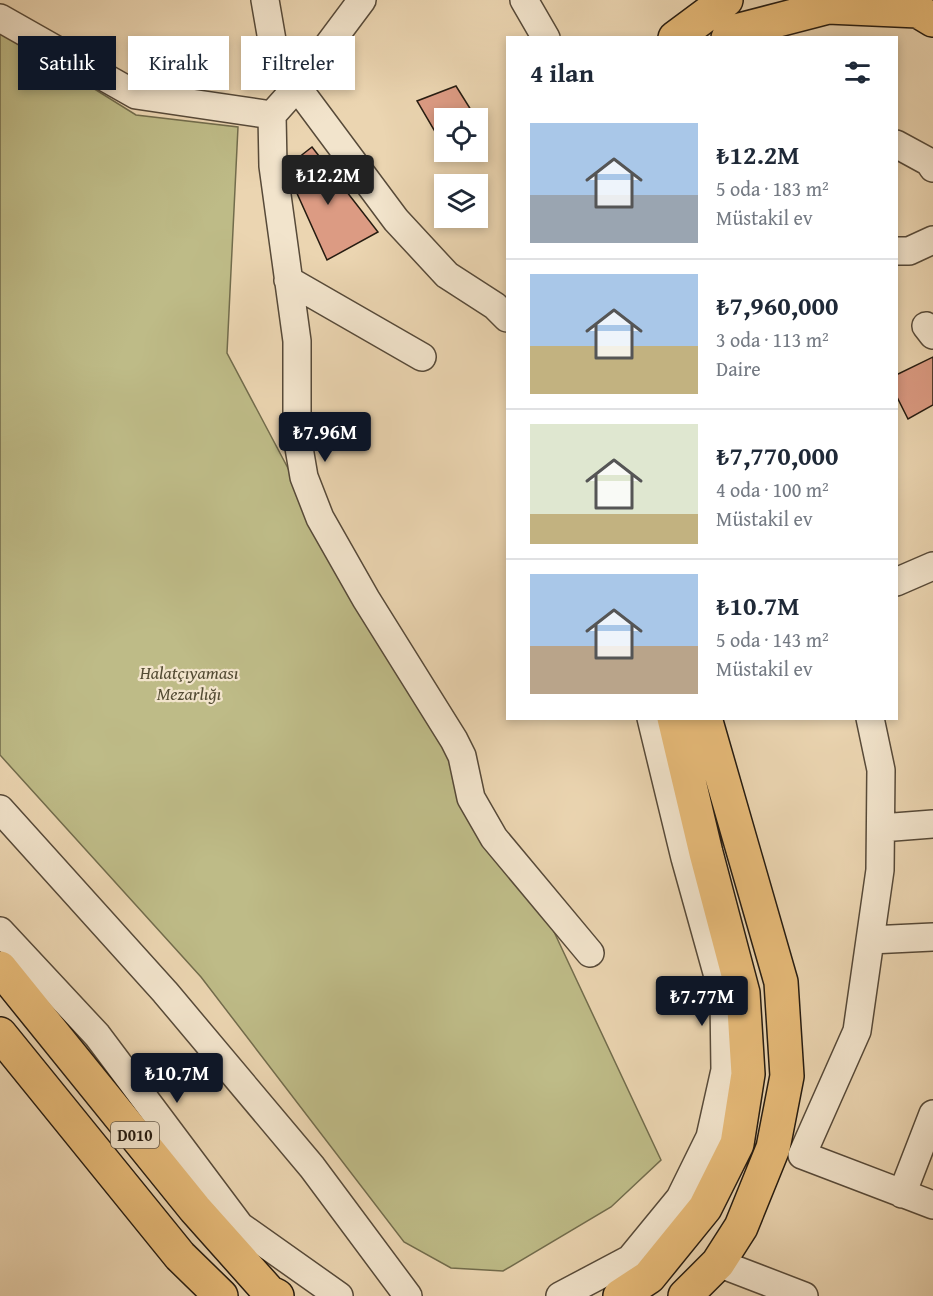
<!DOCTYPE html>
<html lang="tr">
<meta charset="utf-8">
<style>
body{margin:0;font-family:"Gentium Book Plus",serif;background:#f6f6f7;color:#1f2937;height:100vh;display:flex;flex-direction:column;font-size:22px;white-space:nowrap}
*{box-sizing:border-box;margin:0}
p{font-size:20px;color:#747a83}
.icon{flex:none;width:33px;height:33px;fill:none;stroke:currentColor;stroke-width:2;stroke-linecap:round;stroke-linejoin:round}
.map{position:relative;flex:1;overflow:hidden}
.drawer{position:absolute;left:506px;top:36px;width:392px;height:684px;display:flex;flex-direction:column;background:#fff;border-radius:0px;box-shadow:0 3px 9px #0003}
.drawer>*{flex:none}
.hud{position:absolute;left:18px;top:36px;width:398px;height:54px;display:flex;gap:12px}
.fabs{position:absolute;left:434px;top:108px;display:grid;gap:12px}
.fabs a{display:grid;place-items:center;width:54px;height:54px;border-radius:0px;background:#fff;box-shadow:0 3px 9px #0003;font-size:30px}
.price{position:absolute;translate:-50% -51px;padding:0 14px;border-radius:6px;background:#111827;color:#fff;font-size:20px;line-height:39px;filter:drop-shadow(0 2px 3px #0008)}
.price::after{content:'';position:absolute;left:50%;top:36px;width:18px;height:14px;margin-left:-9px;background:inherit;clip-path:polygon(0 0,100% 0,50% 100%)}
.price.on{background:#222;color:#fff}
ul{padding:0;list-style:none}
li{display:flex;align-items:center;gap:18px;height:150px;padding:0 24px}
li+li{border-top:2px solid #e0e1e3}
li span{display:grid;place-items:center;flex:none;width:168px;height:120px;border-radius:0px;color:#555}
li>.icon{margin-inline-start:auto}
span .icon{width:72px;height:72px;fill:#fffc;stroke-width:1}
li b{font-size:26px}
h2{display:flex;justify-content:space-between;align-items:center;height:72px;padding:0 24px;font-size:26px}
.chip{padding:0 21px;border-radius:0px;background:#fff;box-shadow:0 3px 9px #0003;font-size:21px;line-height:54px}
.chip.on{background:#111827;color:#fff}
.map>svg:first-child{display:block}
.green{fill:#bebb87;stroke:#726c4c;stroke-width:1.5}
.building{fill:#dc9b83;stroke:#261c11;stroke-width:1.5}
.lines{fill:none;stroke-linecap:round;stroke-linejoin:round}
.minor-casing{stroke:#574a39;stroke-width:30}
.highway-casing{stroke:#261c11;stroke-width:36}
.minor{stroke:#f2e4cc;stroke-width:27}
.highway{stroke:#e6ba78;stroke-width:33}
.labels{text-anchor:middle;dominant-baseline:central;stroke-width:4.5;stroke-linejoin:round;paint-order:stroke}
.shield{fill:#f2e4cc;stroke:#635849;stroke-width:1.5}
.shield-label{font-size:16px;font-weight:bold;fill:#261c11}
.park-label{font-size:18px;font-style:italic;fill:#544c34;stroke:#f2e4cc}
</style>
<div class="map">
<svg width="933" height="1296" viewBox="0 0 933 1296">
<rect width="100%" height="100%" fill="#ebd5b1"/>
<filter id="stains"><feTurbulence type="fractalNoise" baseFrequency=".00333" numOctaves="4"/><feColorMatrix values="0 0 0 0 .2 0 0 0 0 .09 0 0 0 0 .02 0 0 0 .5 -.17"/></filter>
<radialGradient id="worn" r=".72"><stop offset=".6" stop-color="#630" stop-opacity="0"/><stop offset="1" stop-color="#630" stop-opacity=".3"/></radialGradient>
<!-- green -->
<path class="green" d="M 0,30 L 136,115 L 238,127 L 227,353 L 353,591 L 548,919 L 661,1160 L 611,1207 L 503,1271 L 451,1268 L 404,1242 L 201,977 L 0,755 Z"/>
<!-- building -->
<path class="building" d="M 456,86 L 476,118 L 444,118 L 444,147 L 417,101 Z
M 312,147 L 378,232 L 327,260 L 291,180 L 289,165 Z
M 933,357 L 933,405 L 908,419 L 896,395 L 896,375 Z"/>
<g class="lines">
<!-- minor casing -->
<g class="minor-casing">
<path id="minor" d="M 362,0 L 297,87 L 396,220 L 447,275 L 495,306 L 507,318
M 524,0 L 546,38
M 0,18 L 136,95 L 272,115 L 297,87 L 273,46 L 265,0
M 272,115 L 273,166 L 297,341 L 297,436 L 304,477 L 320,518 L 366,599 L 454,740 L 462,756 L 471,798 L 494,838 L 590,953
M 896,144 L 929,162 L 933,168
M 896,251 L 909,251 L 933,240
M 288,280 L 422,357
M 926,326 L 933,335
M 896,582 L 933,566
M 870,718 L 881,770 L 880,870 L 857,1031 L 802,1155 L 933,1205
M 0,809 L 165,992 L 312,1167 L 408,1296
M 881,828 L 933,824
M 0,931 L 97,1035 L 240,1226 L 339,1296
M 870,940 L 933,937
M 902,1194 L 933,1114
M 718,1263 L 804,1296
M 560,1296 L 630,1259 L 680,1198 L 710,1137 L 725,1070 L 724,998 L 685,858 L 651,718"/>
</g>
<!-- highway casing -->
<g class="highway-casing">
<path id="highway" d="M 675,38 L 726,0
M 728,38 L 736,31 L 828,7 L 918,11 L 933,20
M 0,968 L 195,1209 L 269,1292 L 277,1296
M 0,1034 L 180,1256 L 221,1296
M 620,1296 L 649,1277 L 705,1208 L 737,1144 L 748,1074 L 743,993 L 706,853 L 674,718
M 685,1296 L 718,1263 L 741,1227 L 773,1148 L 787,1076 L 781,982 L 705,718"/>
</g>
<!-- minor -->
<use href="#minor" class="minor"/>
<!-- highway -->
<use href="#highway" class="highway"/>
</g>
<g class="labels">
<!-- shield labels -->
<rect class="shield" x="111" y="1122" width="48" height="26" rx="4.5"/>
<g class="shield-label">
<text x="135" y="1135">D010</text>
</g>
<!-- park labels -->
<g class="park-label">
<text x="189" y="672">Halatçıyaması<tspan x="189" dy="21">Mezarlığı</tspan></text>
</g>
</g>
<rect width="100%" height="100%" filter="url(#stains)"/>
<rect width="100%" height="100%" fill="url(#worn)"/>
</svg>
<div class="fabs">
<a><svg class="icon" aria-label="locate" viewBox="0 0 24 24"><circle cx="12" cy="12" r="6"/><path d="M12 2v4M12 18v4M2 12h4M18 12h4"/></svg></a>
<a><svg class="icon" aria-label="layers" viewBox="0 0 24 24"><path d="M12 4l9 5-9 5-9-5zM3 14l9 5 9-5"/></svg></a>
</div>
<b class="price on" style="left:328px;top:206px">₺12.2M</b>
<b class="price" style="left:325px;top:463px">₺7.96M</b>
<b class="price" style="left:702px;top:1027px">₺7.77M</b>
<b class="price" style="left:177px;top:1104px">₺10.7M</b>
<div class="hud">
<a class="chip on">Satılık</a>
<a class="chip">Kiralık</a>
<a class="chip">Filtreler</a>
</div>
<section class="drawer">
<h2>4 ilan<svg class="icon" aria-label="filters" viewBox="0 0 24 24"><path d="M4 7h16M4 17h16"/><circle cx="9" cy="7" r="2"/><circle cx="15" cy="17" r="2"/></svg></h2>
<ul>
<li><span style="background:linear-gradient(#a9c7e8 60%,#9aa5b1 0)"><svg class="icon" aria-label="home" viewBox="0 0 24 24"><path d="M3 11l9-7 9 7M6 9v11h12V9"/></svg></span><div><b>₺12.2M</b><p>5 oda · 183 m²</p><p>Müstakil ev</p></div></li>
<li><span style="background:linear-gradient(#a9c7e8 60%,#c2b280 0)"><svg class="icon" aria-label="home" viewBox="0 0 24 24"><path d="M3 11l9-7 9 7M6 9v11h12V9"/></svg></span><div><b>₺7,960,000</b><p>3 oda · 113 m²</p><p>Daire</p></div></li>
<li><span style="background:linear-gradient(#dfe7d0 75%,#c2b280 0)"><svg class="icon" aria-label="home" viewBox="0 0 24 24"><path d="M3 11l9-7 9 7M6 9v11h12V9"/></svg></span><div><b>₺7,770,000</b><p>4 oda · 100 m²</p><p>Müstakil ev</p></div></li>
<li><span style="background:linear-gradient(#a9c7e8 60%,#b9a48a 0)"><svg class="icon" aria-label="home" viewBox="0 0 24 24"><path d="M3 11l9-7 9 7M6 9v11h12V9"/></svg></span><div><b>₺10.7M</b><p>5 oda · 143 m²</p><p>Müstakil ev</p></div></li>
</ul>
</section>
</div>
